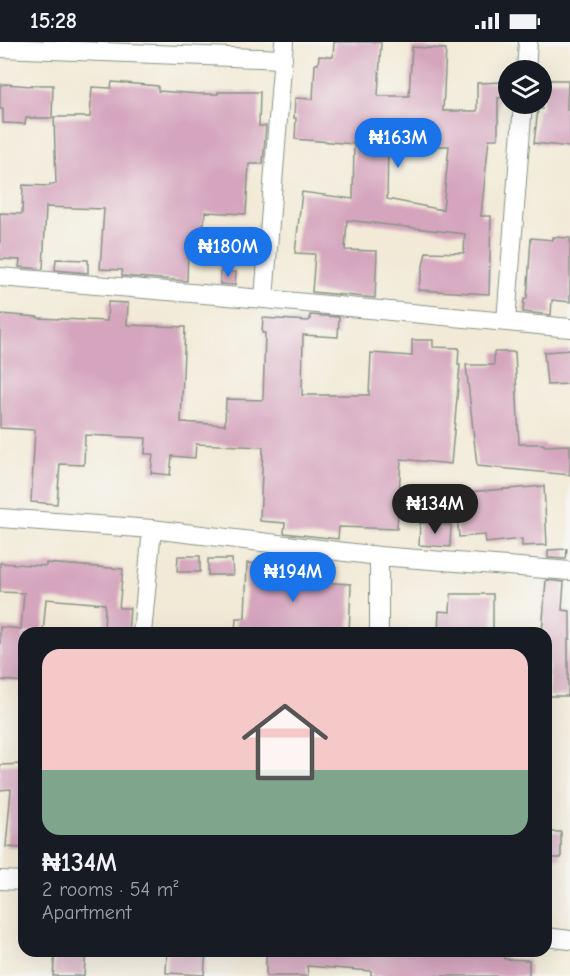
<!DOCTYPE html>
<meta charset="utf-8">
<style>
body{margin:0;font-family:"Comic Neue",sans-serif;background:#242831;color:#f1f3f6;height:100vh;display:flex;flex-direction:column;font-size:22px;white-space:nowrap}
*{box-sizing:border-box;margin:0}
p{font-size:20px;color:#9ea1a6}
.icon{flex:none;width:33px;height:33px;fill:none;stroke:currentColor;stroke-width:2;stroke-linecap:round;stroke-linejoin:round}
.map{position:relative;flex:1;overflow:hidden}
.drawer{position:absolute;left:18px;top:585px;width:534px;height:330px;display:flex;flex-direction:column;background:#171b24;border-radius:18px;box-shadow:0 6px 24px #0002}
.drawer>*{flex:none}
.controls{position:absolute;left:498px;top:18px;display:grid;gap:12px}
.controls a{display:grid;place-items:center;width:54px;height:54px;border-radius:50%;background:#171b24;box-shadow:0 6px 24px #0002;font-size:30px}
.price{position:absolute;translate:-50% -51px;padding:0 14px;border-radius:21px;background:#1a73e8;color:#fff;font-size:20px;line-height:39px;filter:drop-shadow(0 2px 3px #0008)}
.price::after{content:'';position:absolute;left:50%;top:36px;width:18px;height:14px;margin-left:-9px;background:inherit;clip-path:polygon(0 0,100% 0,50% 100%)}
.price.selected{background:#222;color:#fff}
ul{padding:0;list-style:none}
li{display:grid;align-content:center;gap:12px;height:318px;padding:0 24px}
li span{display:grid;place-items:center;height:186px;border-radius:18px;color:#555}
li>.icon{margin-inline-start:auto}
span .icon{width:108px;height:108px;fill:#fffc;stroke-width:1}
li b{font-size:26px}
.status{display:flex;justify-content:space-between;align-items:center;height:42px;padding:0 30px;background:#171b24;direction:ltr}
.status svg{height:16px;fill:currentColor}
.map>svg:first-child{display:block}
.building{fill:#d5a5bd;fill-rule:evenodd}
.lines{fill:none;stroke-linecap:round;stroke-linejoin:round}
.minor-casing{stroke:#889486;stroke-width:20}
.minor{stroke:#fff;stroke-width:18}
</style>
<div class="status"><b>15:28</b><svg viewBox="0 0 49 12"><path d="M0 12V9h3v3zM5 12V6h3v6zM10 12V3h3v9zM15 12V0h3v12zM26 1h20v11H26zM47 4h2v5h-2z"/></svg></div>
<div class="map">
<svg width="570" height="934" viewBox="0 0 570 934">
<rect width="100%" height="100%" fill="#f6f6f2"/>
<filter id="ink" filterUnits="userSpaceOnUse"><feTurbulence type="fractalNoise" baseFrequency=".0167" numOctaves="2"/><feDisplacementMap in="SourceGraphic" scale="12" xChannelSelector="R" yChannelSelector="G"/><feConvolveMatrix kernelMatrix="1 2 1 2 8 2 1 2 1" color-interpolation-filters="sRGB"/></filter>
<filter id="wash" filterUnits="userSpaceOnUse"><feTurbulence type="fractalNoise" baseFrequency=".008" numOctaves="4" result="noise"/><feDisplacementMap in="SourceGraphic" scale="24" xChannelSelector="R" yChannelSelector="G"/><feGaussianBlur stdDeviation="1.35" result="paint"/><feColorMatrix in="noise" values="0 0 0 0 0 0 0 0 0 0 0 0 0 0 0 0 0 1.4 0 .05"/><feComposite in="paint" operator="in"/></filter>
<g filter="url(#wash)">
<rect width="100%" height="100%" fill="#f2ead7"/>
<g id="blocks">
<!-- building -->
<path class="building" d="M 334,0 L 381,0 L 378,54 L 409,54 L 412,5 L 446,7 L 443,69 L 477,69 L 477,41 L 506,40 L 506,55 L 498,56 L 498,97 L 489,97 L 481,174 L 491,174 L 489,252 L 418,248 L 426,210 L 464,211 L 465,192 L 347,178 L 345,208 L 377,209 L 375,256 L 312,250 L 315,212 L 295,211 L 302,150 L 353,157 L 354,102 L 295,97 L 296,76 L 294,76 L 295,56 L 313,57 L 315,22 L 318,22 L 319,14 L 333,15 ZM 393,104 L 449,104 L 443,168 L 387,157 L 388,107 L 393,107 Z
M 542,38 L 568,38 L 567,68 L 570,68 L 570,105 L 534,101 L 538,67 L 542,67 Z
M 112,40 L 158,44 L 158,49 L 200,52 L 218,52 L 218,50 L 260,50 L 259,84 L 266,84 L 263,122 L 249,122 L 246,172 L 205,170 L 201,207 L 188,206 L 187,239 L 122,234 L 122,228 L 100,227 L 104,167 L 46,165 L 43,227 L 19,225 L 20,218 L 0,217 L 0,171 L 22,172 L 23,143 L 50,144 L 50,142 L 56,142 L 54,75 L 90,75 L 92,45 L 111,46 Z
M 5,42 L 31,44 L 31,43 L 53,43 L 52,76 L 26,76 L 25,82 L 3,81 L 3,67 L 0,67 L 0,43 Z
M 553,195 L 570,196 L 570,260 L 552,258 L 551,273 L 523,270 L 524,257 L 527,257 L 531,196 L 553,198 Z
M 56,217 L 88,218 L 88,231 L 55,228 Z
M 220,230 L 236,230 L 235,243 L 220,242 Z
M 108,260 L 128,261 L 127,283 L 185,285 L 181,380 L 225,383 L 226,357 L 263,358 L 265,291 L 262,291 L 263,276 L 308,279 L 310,278 L 310,273 L 339,275 L 338,295 L 303,293 L 302,353 L 369,353 L 371,311 L 412,314 L 412,298 L 433,298 L 433,305 L 459,306 L 458,323 L 460,323 L 451,422 L 401,417 L 397,487 L 339,485 L 338,497 L 284,491 L 285,481 L 260,479 L 263,405 L 196,402 L 195,416 L 172,414 L 170,433 L 151,431 L 153,412 L 145,412 L 146,396 L 85,393 L 84,423 L 60,422 L 57,462 L 31,460 L 35,388 L 0,386 L 0,272 L 38,275 L 38,276 L 107,279 Z
M 570,308 L 570,342 L 547,343 L 544,310 Z
M 494,310 L 515,310 L 519,402 L 544,402 L 544,404 L 570,403 L 570,433 L 477,424 L 466,323 L 494,323 Z
M 544,444 L 547,503 L 522,504 L 522,497 L 486,501 L 485,493 L 459,495 L 455,451 Z
M 420,481 L 451,483 L 450,505 L 419,503 Z
M 567,507 L 566,517 L 548,516 L 548,508 Z
M 178,514 L 200,514 L 200,530 L 177,530 Z
M 208,517 L 232,517 L 233,533 L 208,533 Z
M 0,521 L 46,524 L 46,521 L 123,527 L 119,566 L 130,566 L 128,591 L 104,591 L 105,562 L 46,557 L 43,591 L 24,591 L 24,640 L 0,638 L 0,585 L 21,587 L 24,551 L 0,550 Z
M 247,521 L 291,524 L 290,534 L 318,535 L 318,540 L 351,542 L 349,591 L 235,591 L 236,576 L 245,576 Z
M 546,538 L 564,540 L 562,568 L 570,569 L 570,597 L 568,597 L 568,654 L 549,654 L 549,595 L 546,594 L 546,591 L 542,591 Z
M 451,552 L 493,552 L 493,589 L 438,591 L 439,569 L 450,570 Z
M 24,722 L 24,806 L 6,805 L 11,747 L 0,748 L 0,723 Z
M 546,790 L 561,790 L 561,816 L 546,816 Z
M 55,909 L 86,909 L 84,934 L 53,934 Z
M 167,909 L 206,910 L 204,933 L 166,931 Z
M 266,909 L 414,909 L 474,914 L 475,909 L 504,909 L 504,917 L 529,918 L 529,934 L 371,934 L 371,929 L 307,924 L 308,934 L 266,934 Z"/>
</g>
</g>
<g filter="url(#ink)">
<use href="#blocks" fill-opacity="0" stroke="#889486" stroke-width="1.5"/>
<g class="lines">
<!-- minor casing -->
<g class="minor-casing">
<path id="minor" d="M 0,6 L 283,17
M 526,28 L 528,0
M 0,235 L 264,257 L 570,286
M 264,257 L 284,0
M 506,279 L 523,62
M 0,476 L 152,487 L 379,514 L 570,529
M 379,514 L 379,591
M 142,591 L 152,487
M 0,838 L 24,839
M 546,895 L 570,898"/>
</g>
<!-- minor -->
<use href="#minor" class="minor"/>
</g>
</g>
</svg>
<div class="controls">
<a><svg class="icon" aria-label="layers" viewBox="0 0 24 24"><path d="M12 4l9 5-9 5-9-5zM3 14l9 5 9-5"/></svg></a>
</div>
<b class="price" style="left:398px;top:127px">₦163M</b>
<b class="price" style="left:228px;top:236px">₦180M</b>
<b class="price selected" style="left:435px;top:493px">₦134M</b>
<b class="price" style="left:293px;top:561px">₦194M</b>
<section class="drawer">
<ul>
<li><span style="background:linear-gradient(#f6c9c9 65%,#7fa58c 0)"><svg class="icon" aria-label="home" viewBox="0 0 24 24"><path d="M3 11l9-7 9 7M6 9v11h12V9"/></svg></span><div><b>₦134M</b><p>2 rooms · 54 m²</p><p>Apartment</p></div></li>
</ul>
</section>
</div>
